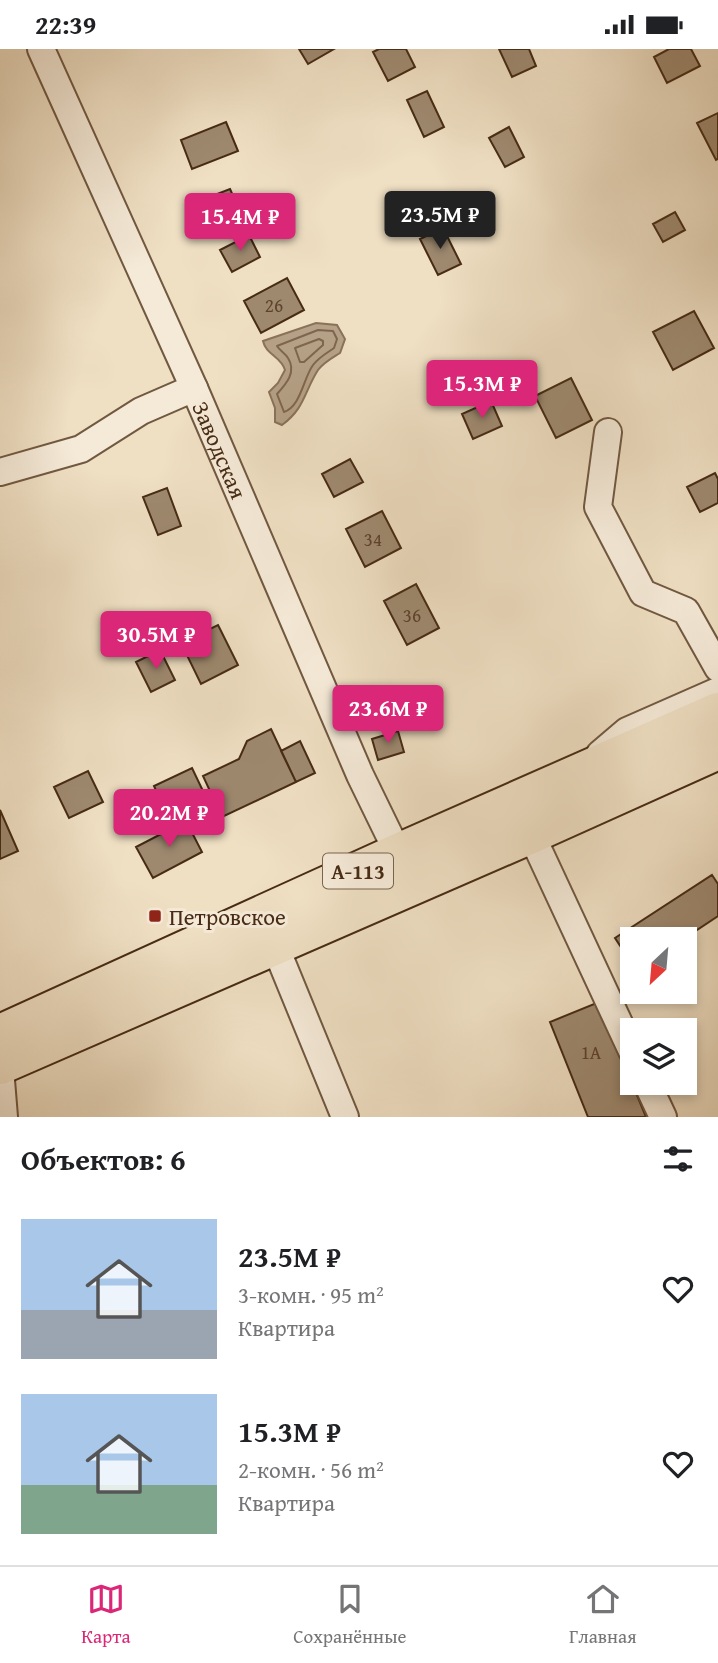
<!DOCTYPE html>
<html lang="ru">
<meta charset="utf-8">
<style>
body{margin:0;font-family:"Gentium Book Plus",serif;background:#f6f6f6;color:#202124;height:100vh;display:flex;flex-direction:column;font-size:26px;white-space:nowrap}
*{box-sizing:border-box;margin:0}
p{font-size:23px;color:#757577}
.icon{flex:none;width:38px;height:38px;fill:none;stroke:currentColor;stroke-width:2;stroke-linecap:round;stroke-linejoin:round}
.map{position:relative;height:1068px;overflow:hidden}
.panel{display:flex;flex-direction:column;background:#fff;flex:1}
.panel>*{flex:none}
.needle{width:46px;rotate:206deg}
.fabs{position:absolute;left:620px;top:878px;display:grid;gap:14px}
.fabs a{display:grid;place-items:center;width:77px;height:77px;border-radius:0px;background:#fff;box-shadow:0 4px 10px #0003;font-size:35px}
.price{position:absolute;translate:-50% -60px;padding:0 16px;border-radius:7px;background:#db2777;color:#fff;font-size:23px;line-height:46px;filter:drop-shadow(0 2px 4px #0008)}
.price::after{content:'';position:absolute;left:50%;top:42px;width:21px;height:16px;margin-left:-10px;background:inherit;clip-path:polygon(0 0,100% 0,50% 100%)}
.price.current{background:#222;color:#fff}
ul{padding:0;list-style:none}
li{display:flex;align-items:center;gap:21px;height:175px;padding:0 21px}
li span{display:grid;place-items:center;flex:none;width:196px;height:140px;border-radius:0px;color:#555}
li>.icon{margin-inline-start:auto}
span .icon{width:84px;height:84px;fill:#fffc;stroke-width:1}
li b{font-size:30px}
h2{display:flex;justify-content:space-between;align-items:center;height:84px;padding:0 21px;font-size:30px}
.status{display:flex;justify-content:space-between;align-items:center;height:49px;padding:0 35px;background:#fff;direction:ltr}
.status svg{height:19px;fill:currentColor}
.tabs{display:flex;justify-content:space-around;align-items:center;height:98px;border-top:2px solid #e0e0e0;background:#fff;font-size:19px;color:#757577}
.tabs a{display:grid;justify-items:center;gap:4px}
.tabs .current{color:#db2777}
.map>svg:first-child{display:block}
.water{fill:#b6a288;stroke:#8a725a;stroke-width:2}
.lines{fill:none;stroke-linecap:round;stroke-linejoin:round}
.shore{stroke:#7e664e;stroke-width:2}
.building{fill:#9e896f;stroke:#472b15;stroke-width:2}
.minor-casing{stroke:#715840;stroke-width:30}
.highway-casing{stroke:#472b15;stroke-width:42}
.minor{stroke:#f5ead8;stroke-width:26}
.highway{stroke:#efdfc3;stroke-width:38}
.poi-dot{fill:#8f2418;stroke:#f5ead8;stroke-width:2.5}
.labels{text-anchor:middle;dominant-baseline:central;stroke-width:6;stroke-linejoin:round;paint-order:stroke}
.number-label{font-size:19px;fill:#5d422c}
.shield{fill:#f5ead8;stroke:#7b6450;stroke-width:2}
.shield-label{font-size:21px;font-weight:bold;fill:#472b15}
.street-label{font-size:23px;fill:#472b15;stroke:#f5ead8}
.poi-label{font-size:23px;fill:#472b15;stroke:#f5ead8;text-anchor:start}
</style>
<div class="status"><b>22:39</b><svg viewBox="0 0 49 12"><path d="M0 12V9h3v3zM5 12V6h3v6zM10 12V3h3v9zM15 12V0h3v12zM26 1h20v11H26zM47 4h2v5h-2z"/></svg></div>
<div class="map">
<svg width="718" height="1068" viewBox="0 0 718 1068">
<rect width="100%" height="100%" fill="#efdfc3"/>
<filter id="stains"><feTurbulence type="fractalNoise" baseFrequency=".00286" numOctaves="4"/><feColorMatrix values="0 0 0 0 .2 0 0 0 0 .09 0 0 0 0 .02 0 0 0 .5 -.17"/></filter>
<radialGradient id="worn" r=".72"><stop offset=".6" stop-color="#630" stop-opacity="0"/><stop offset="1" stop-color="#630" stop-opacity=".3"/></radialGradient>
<!-- water -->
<path class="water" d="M 316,274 L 337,276 L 345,290 L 340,304 C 332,309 324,313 318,321 C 304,343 305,359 282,376 L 275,373 L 275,359 L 269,343 L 278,334 L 285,321 C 281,307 266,306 263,292 Z"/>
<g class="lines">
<!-- shore -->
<path class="shore" d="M 318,281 L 333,282 L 337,290 L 334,299 C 327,304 319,308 313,316 C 303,330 301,357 284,363 L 277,345 C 286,335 297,323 288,309 C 285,304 280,302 277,297 Z
M 319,290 L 323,292 L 323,296 L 304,313 L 300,313 L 295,299 Z"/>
</g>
<!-- building -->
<path class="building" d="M 299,0 L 334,0 L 308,15 Z
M 379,0 L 406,0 L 415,18 L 388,32 L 373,3 Z
M 499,0 L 529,0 L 536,17 L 512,28 Z
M 669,0 L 691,0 L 700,17 L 667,34 L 654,8 Z
M 427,42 L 444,78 L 424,88 L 407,51 Z
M 718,64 L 718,110 L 716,111 L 697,74 Z
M 226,73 L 238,102 L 192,120 L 181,91 Z
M 509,78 L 524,108 L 505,118 L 489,89 Z
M 230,140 L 241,165 L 214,176 L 204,150 Z
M 675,163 L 685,181 L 663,193 L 653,175 Z
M 443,179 L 461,215 L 438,226 L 420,190 Z
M 249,186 L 260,208 L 232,223 L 220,201 Z
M 287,229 L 304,261 L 261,284 L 244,252 Z
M 694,262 L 714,299 L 673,321 L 653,283 Z
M 571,329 L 592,371 L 556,389 L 535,347 Z
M 491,352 L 502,377 L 473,390 L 462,365 Z
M 350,410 L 363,433 L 334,448 L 322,425 Z
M 715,424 L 718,430 L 718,454 L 700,463 L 687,438 Z
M 167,439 L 181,477 L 158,486 L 143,448 Z
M 382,462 L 401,499 L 365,518 L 346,480 Z
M 416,535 L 439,579 L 407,596 L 384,552 Z
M 218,576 L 238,616 L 201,635 L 181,594 Z
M 160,601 L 175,631 L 151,643 L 136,613 Z
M 271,680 L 296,733 L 222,768 L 203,727 L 239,710 L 247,692 Z
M 398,682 L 404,703 L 378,711 L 372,690 Z
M 300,692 L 315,724 L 296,733 L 281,702 Z
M 192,719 L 203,742 L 165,761 L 154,737 Z
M 88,722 L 103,753 L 69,769 L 54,738 Z
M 0,761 L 18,802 L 0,810 Z
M 186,772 L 202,803 L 153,829 L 136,798 Z
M 712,826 L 718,835 L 718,867 L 682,891 L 632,891 L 632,915 L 615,889 Z
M 599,953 L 632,1034 L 646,1068 L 588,1068 L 550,973 Z"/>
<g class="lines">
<!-- minor casing -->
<g class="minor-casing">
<g id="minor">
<path id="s1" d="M 41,0 L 194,339 L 360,726 L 398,804"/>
<path d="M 608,383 L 598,458 L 643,544 L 686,562 L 718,619"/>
<path d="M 0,423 L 81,400 L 141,362 L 194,339"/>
<path d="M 600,705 L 627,682 L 718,642"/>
<path d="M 531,785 L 632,1002"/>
<path d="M 275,897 L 345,1068"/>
<path d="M 0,1019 L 4,1068"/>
<path d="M 647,1034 L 663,1068"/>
</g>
</g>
<!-- highway casing -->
<g class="highway-casing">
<path id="highway" d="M 0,985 L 398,804 L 718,663
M 0,1016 L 531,785 L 718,701"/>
</g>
<!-- minor -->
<use href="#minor" class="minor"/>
<!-- highway -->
<use href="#highway" class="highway"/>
</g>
<!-- markers -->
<rect class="poi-dot" x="148" y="860" width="14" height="14" rx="3.5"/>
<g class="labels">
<!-- number labels -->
<g class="number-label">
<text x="274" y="256">26</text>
<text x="373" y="490">34</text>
<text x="412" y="566">36</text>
<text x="591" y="1003">1А</text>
</g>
<!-- shield labels -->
<rect class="shield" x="323" y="804.5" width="70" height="35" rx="5"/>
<g class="shield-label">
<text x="358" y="822">А-113</text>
</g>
<!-- street labels -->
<g class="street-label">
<text stroke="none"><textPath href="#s1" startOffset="439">Заводская</textPath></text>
</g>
<!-- poi labels -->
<g class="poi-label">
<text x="169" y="867">Петровское</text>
</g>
</g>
<rect width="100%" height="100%" filter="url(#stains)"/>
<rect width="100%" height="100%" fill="url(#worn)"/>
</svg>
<div class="fabs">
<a><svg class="needle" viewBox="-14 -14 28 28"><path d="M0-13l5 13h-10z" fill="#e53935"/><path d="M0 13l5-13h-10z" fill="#757577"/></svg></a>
<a><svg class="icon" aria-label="layers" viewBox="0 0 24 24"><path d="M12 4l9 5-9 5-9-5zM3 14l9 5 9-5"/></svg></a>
</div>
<b class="price current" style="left:440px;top:202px">23.5M ₽</b>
<b class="price" style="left:240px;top:204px">15.4M ₽</b>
<b class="price" style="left:482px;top:371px">15.3M ₽</b>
<b class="price" style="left:156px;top:622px">30.5M ₽</b>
<b class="price" style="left:388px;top:696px">23.6M ₽</b>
<b class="price" style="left:169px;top:800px">20.2M ₽</b>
</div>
<section class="panel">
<h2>Объектов: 6<svg class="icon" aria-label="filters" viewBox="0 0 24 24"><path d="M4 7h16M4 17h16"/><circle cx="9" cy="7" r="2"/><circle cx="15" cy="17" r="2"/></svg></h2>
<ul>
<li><span style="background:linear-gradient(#a9c7e8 65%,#9aa5b1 0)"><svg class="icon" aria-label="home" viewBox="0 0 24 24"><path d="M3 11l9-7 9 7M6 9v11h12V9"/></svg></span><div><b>23.5M ₽</b><p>3-комн. · 95 m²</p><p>Квартира</p></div><svg class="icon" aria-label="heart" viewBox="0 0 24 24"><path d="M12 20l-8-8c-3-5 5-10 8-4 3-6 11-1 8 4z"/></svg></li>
<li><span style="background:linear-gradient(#a9c7e8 65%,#7fa58c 0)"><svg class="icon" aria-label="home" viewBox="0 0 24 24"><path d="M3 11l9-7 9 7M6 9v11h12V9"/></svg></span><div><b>15.3M ₽</b><p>2-комн. · 56 m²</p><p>Квартира</p></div><svg class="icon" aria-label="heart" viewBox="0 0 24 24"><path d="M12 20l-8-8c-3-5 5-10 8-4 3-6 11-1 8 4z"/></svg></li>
</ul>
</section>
<nav class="tabs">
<a class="current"><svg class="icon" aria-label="map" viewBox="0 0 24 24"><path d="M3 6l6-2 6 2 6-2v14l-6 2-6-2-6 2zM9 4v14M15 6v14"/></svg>Карта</a>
<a><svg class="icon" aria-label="saved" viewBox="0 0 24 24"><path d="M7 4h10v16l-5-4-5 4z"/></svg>Сохранённые</a>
<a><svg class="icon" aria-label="home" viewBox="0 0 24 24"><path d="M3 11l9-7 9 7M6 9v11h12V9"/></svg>Главная</a>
</nav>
